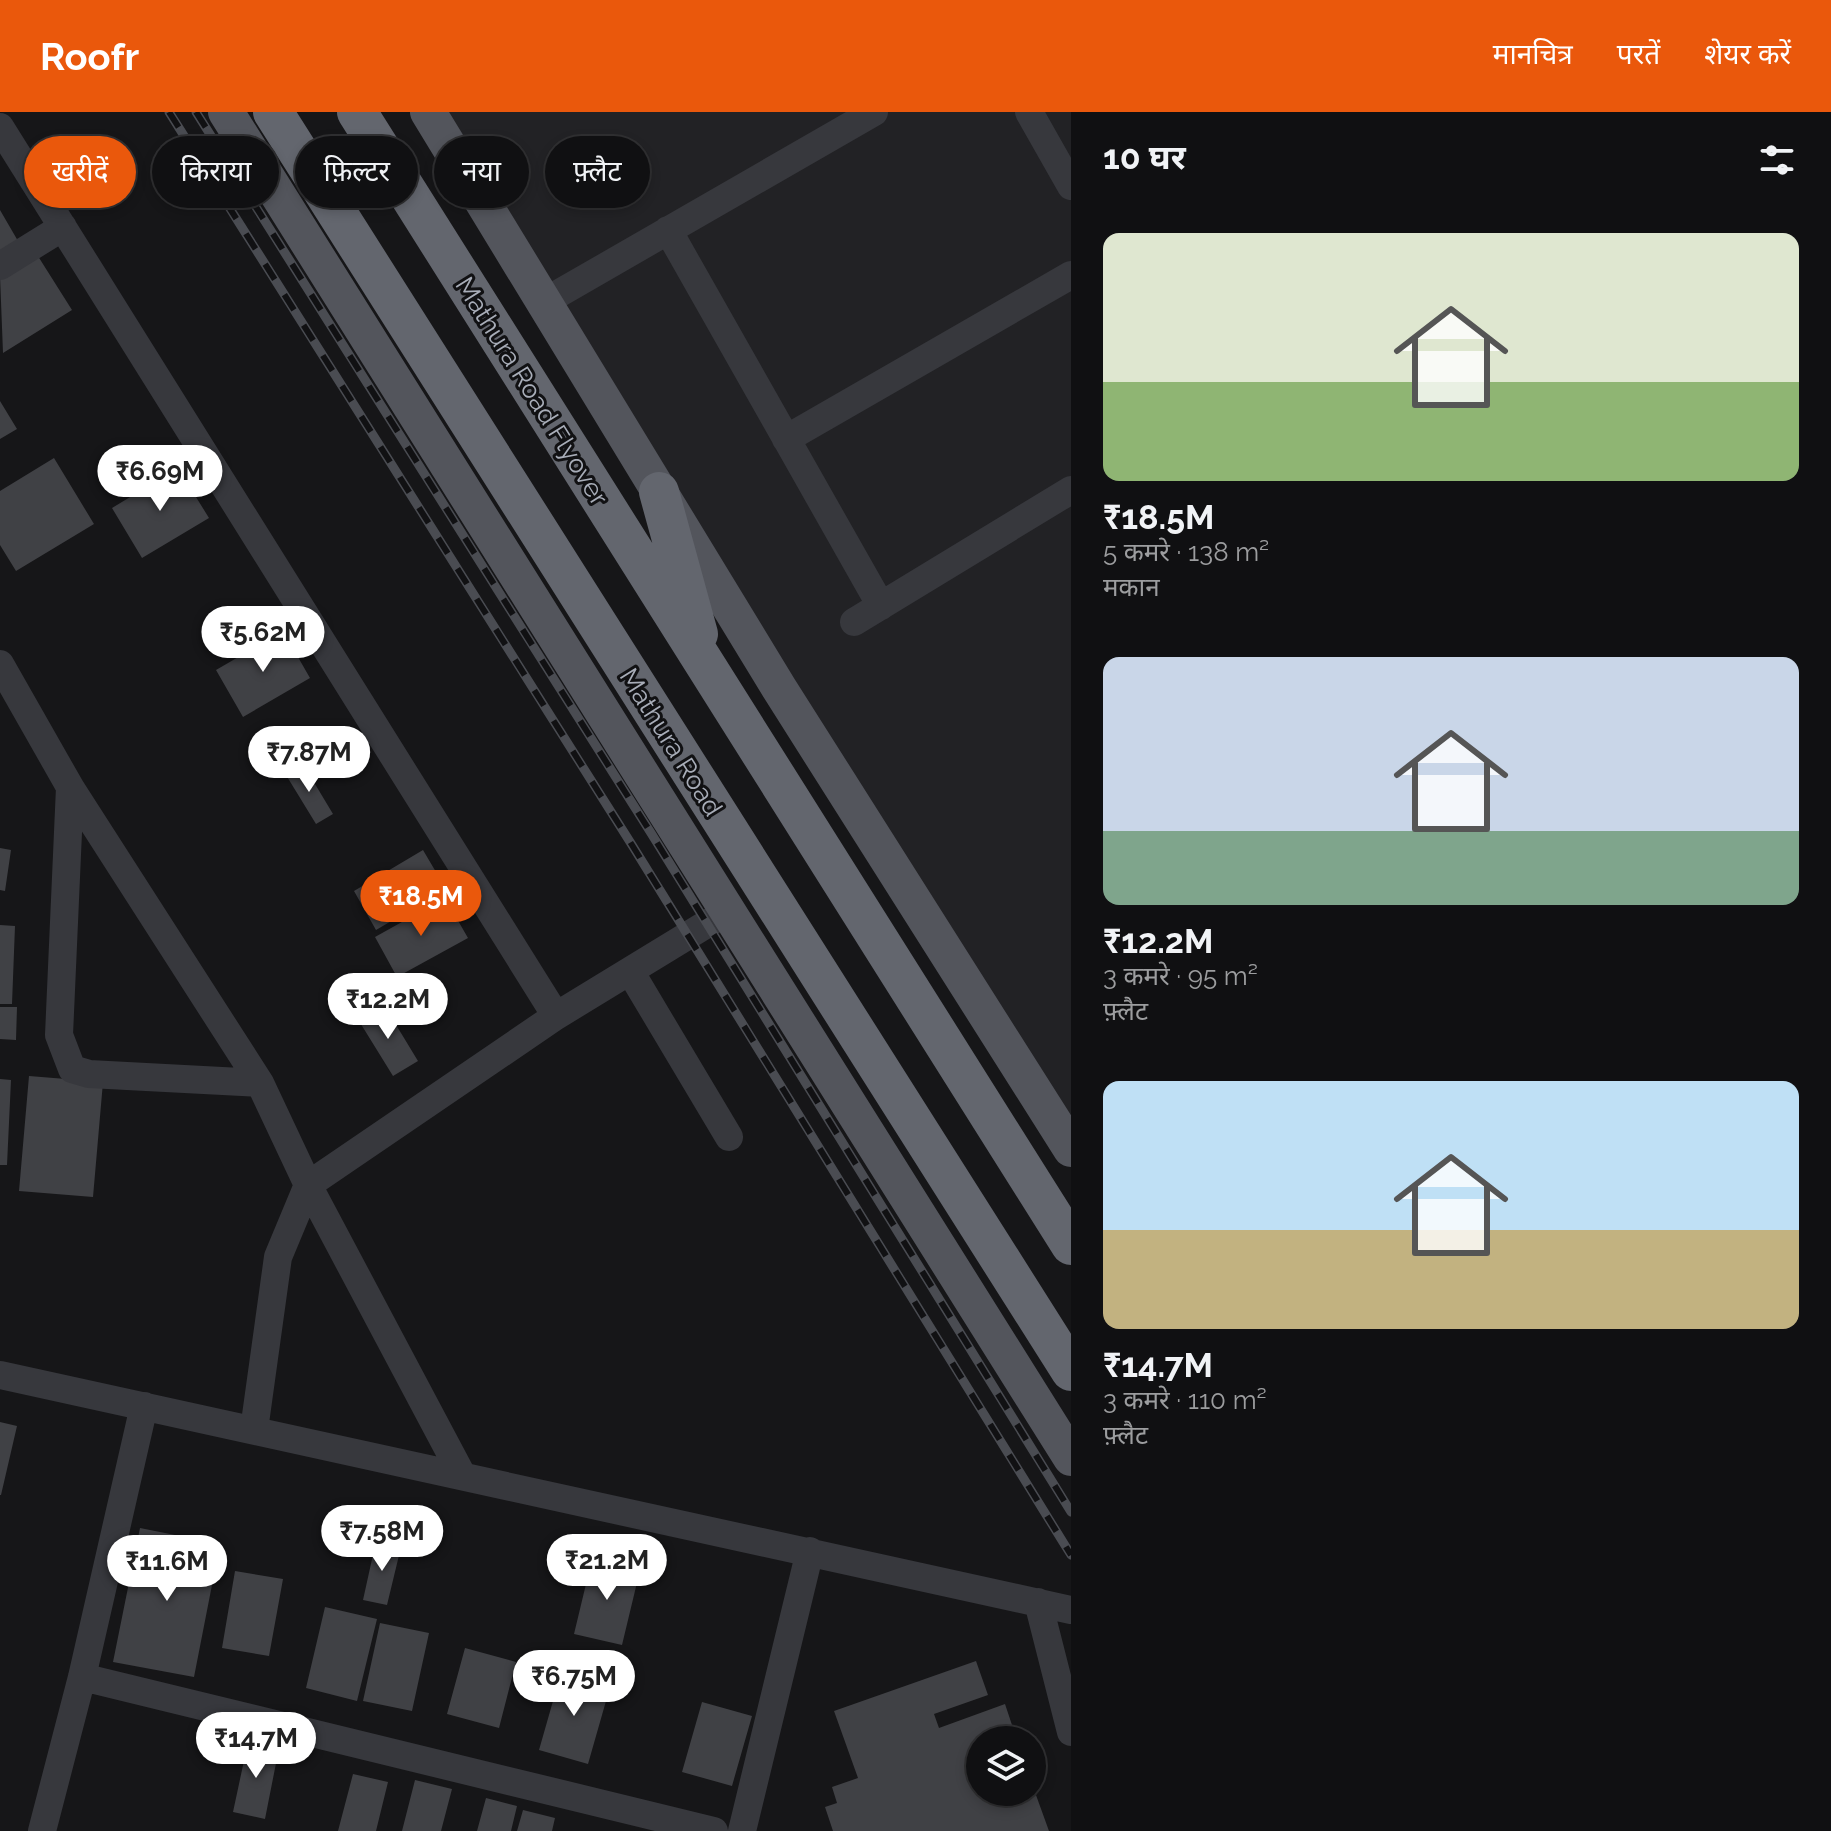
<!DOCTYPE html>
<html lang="hi">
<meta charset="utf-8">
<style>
body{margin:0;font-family:Raleway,"Noto Sans Devanagari",sans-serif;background:#1e1e20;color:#f1f3f6;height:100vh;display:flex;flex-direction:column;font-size:30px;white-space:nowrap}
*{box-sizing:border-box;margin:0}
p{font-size:26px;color:#9c9d9f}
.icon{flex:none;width:44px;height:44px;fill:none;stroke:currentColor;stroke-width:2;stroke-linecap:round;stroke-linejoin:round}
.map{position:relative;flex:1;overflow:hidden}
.sheet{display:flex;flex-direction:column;background:#101012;width:760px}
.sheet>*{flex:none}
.banner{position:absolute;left:24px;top:24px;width:760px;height:72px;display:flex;gap:16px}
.fabs{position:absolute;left:966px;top:1614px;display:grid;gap:16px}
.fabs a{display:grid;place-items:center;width:80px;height:80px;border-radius:50%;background:#101012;box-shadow:0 4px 12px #0003,0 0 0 2px #303032;font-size:40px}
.price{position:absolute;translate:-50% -68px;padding:0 18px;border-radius:28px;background:#fff;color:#222;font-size:26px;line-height:52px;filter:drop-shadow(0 2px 4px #0008)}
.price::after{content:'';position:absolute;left:50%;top:48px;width:24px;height:18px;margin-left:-12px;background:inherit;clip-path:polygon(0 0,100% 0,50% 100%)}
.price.active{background:#ea580c;color:#fff}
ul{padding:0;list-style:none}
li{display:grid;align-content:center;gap:16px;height:424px;padding:0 32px}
li span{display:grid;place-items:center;height:248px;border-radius:16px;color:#555}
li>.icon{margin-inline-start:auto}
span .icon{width:144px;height:144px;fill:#fffc;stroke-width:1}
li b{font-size:34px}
h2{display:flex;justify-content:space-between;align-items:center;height:96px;padding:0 32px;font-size:34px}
.tag{padding:0 28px;border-radius:36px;background:#101012;box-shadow:0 4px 12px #0003,0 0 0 2px #303032;font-size:28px;line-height:72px}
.tag.active{background:#ea580c;color:#fff}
header{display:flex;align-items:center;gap:48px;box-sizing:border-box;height:112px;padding:0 40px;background:#ea580c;color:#fff}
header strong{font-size:38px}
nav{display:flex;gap:44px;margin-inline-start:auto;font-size:28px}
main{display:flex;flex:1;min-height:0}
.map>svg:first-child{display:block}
.built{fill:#222225}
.building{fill:#404145}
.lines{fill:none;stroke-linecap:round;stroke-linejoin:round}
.minor{stroke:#37383d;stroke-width:28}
.major{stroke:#53555c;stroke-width:36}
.highway{stroke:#63666e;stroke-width:40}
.rail-casing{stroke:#4a4c52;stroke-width:9}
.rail{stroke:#111113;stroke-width:6;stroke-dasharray:18;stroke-linecap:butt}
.labels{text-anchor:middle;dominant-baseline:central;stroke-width:6;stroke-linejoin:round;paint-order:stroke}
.street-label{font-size:26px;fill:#a8adb8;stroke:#111113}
</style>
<header>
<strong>Roofr</strong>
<nav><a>मानचित्र</a><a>परतें</a><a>शेयर करें</a></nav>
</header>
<main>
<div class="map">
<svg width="1071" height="1719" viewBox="0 0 1071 1719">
<rect width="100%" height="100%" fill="#161618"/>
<!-- built -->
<path class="built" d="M 414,0 L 1071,0 L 1071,1045 Z"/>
<!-- building -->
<path class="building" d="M 0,98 L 18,129 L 0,139 Z
M 36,141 L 72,198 L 3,241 L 0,164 Z
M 0,289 L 17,317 L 0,327 Z
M 54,346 L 94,412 L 16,459 L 0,433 L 0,379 Z
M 178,356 L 209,406 L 142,446 L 112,396 Z
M 283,519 L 310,566 L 243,605 L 216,558 Z
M 303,652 L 333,702 L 316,712 L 286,663 Z
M 0,736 L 11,738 L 5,779 L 0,778 Z
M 423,738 L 446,777 L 376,818 L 354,779 Z
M 445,786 L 468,826 L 397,865 L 375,825 Z
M 0,813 L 15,814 L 12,892 L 0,892 Z
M 384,893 L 418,949 L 393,964 L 359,909 Z
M 0,895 L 17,895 L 16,928 L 0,927 Z
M 29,964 L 103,970 L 93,1085 L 19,1079 Z
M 0,967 L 11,968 L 7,1053 L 0,1053 Z
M 0,1310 L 17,1314 L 1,1383 L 0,1383 Z
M 140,1416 L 220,1432 L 194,1565 L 113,1550 Z
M 376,1429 L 401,1435 L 387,1493 L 363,1488 Z
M 592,1447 L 640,1458 L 622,1533 L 574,1522 Z
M 235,1459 L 283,1467 L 269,1544 L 222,1536 Z
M 325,1495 L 377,1507 L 357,1589 L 306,1576 Z
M 380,1511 L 429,1521 L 412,1599 L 363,1589 Z
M 465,1536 L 516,1550 L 499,1616 L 447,1602 Z
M 976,1549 L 988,1583 L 934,1602 L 939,1616 L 1005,1592 L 1017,1628 L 980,1628 L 980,1680 L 1032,1680 L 1032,1672 L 1049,1719 L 833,1719 L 825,1695 L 837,1691 L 832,1675 L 858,1666 L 834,1599 Z
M 561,1561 L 610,1575 L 588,1652 L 539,1638 Z
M 702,1590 L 752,1604 L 732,1674 L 682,1660 Z
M 248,1630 L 279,1636 L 265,1707 L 233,1700 Z
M 353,1662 L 388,1670 L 376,1719 L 338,1719 Z
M 415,1668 L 452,1677 L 441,1719 L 402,1719 Z
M 486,1686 L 517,1694 L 511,1719 L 477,1719 Z
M 523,1698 L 555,1706 L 552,1719 L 517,1719 Z"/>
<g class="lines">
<!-- minor -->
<path class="minor" d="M 1029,0 L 1071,74
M 0,15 L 556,904
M 668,118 L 881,494
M 0,154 L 63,115
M 544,190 L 874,0
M 786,327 L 1071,163
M 854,510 L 1071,378
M 0,552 L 70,675 L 260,971 L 308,1073 L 462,1363
M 70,675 L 59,923 L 72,957 L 89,962 L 260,971
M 630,859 L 729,1025
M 0,1263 L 1071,1498
M 254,1318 L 278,1145 L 308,1073 L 556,904 L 728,799
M 1038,1490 L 1071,1620
M 82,1565 L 714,1719
M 42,1719 L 82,1565 L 144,1294
M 742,1719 L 810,1439"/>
<!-- major -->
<path class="major" d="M 226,0 L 1071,1346
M 428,0 L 779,576 L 1071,1037"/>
<!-- highway -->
<path class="highway" d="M 273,0 L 1071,1259
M 357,0 L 1071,1133
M 659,380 L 698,522"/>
<!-- rail casing -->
<g class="rail-casing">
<path id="rail" d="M 169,0 L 632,733 L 1071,1443
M 196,0 L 651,721 L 1071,1400"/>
</g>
<!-- rail -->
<use href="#rail" class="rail"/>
</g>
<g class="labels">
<!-- street labels -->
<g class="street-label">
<text transform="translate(532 279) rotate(58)">Mathura Road Flyover</text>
<text transform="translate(671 630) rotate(58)">Mathura Road</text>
</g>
</g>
</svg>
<div class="fabs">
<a><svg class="icon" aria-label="layers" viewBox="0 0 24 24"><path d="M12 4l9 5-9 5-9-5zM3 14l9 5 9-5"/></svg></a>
</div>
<b class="price" style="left:160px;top:401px">₹6.69M</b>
<b class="price" style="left:263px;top:562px">₹5.62M</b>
<b class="price" style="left:309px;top:682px">₹7.87M</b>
<b class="price active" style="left:421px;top:826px">₹18.5M</b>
<b class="price" style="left:388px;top:929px">₹12.2M</b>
<b class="price" style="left:382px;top:1461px">₹7.58M</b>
<b class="price" style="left:607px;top:1490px">₹21.2M</b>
<b class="price" style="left:167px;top:1491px">₹11.6M</b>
<b class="price" style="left:574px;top:1606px">₹6.75M</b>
<b class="price" style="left:256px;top:1668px">₹14.7M</b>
<div class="banner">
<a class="tag active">खरीदें</a>
<a class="tag">किराया</a>
<a class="tag">फ़िल्टर</a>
<a class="tag">नया</a>
<a class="tag">फ़्लैट</a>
</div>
</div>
<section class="sheet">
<h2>10 घर<svg class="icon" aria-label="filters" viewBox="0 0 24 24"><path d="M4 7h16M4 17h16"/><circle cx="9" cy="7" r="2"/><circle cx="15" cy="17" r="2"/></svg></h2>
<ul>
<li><span style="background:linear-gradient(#dfe7d0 60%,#8fb573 0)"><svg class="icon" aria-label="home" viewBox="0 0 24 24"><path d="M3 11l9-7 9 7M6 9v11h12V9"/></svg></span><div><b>₹18.5M</b><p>5 कमरे · 138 m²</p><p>मकान</p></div></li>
<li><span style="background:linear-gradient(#c9d6e8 70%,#7fa58c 0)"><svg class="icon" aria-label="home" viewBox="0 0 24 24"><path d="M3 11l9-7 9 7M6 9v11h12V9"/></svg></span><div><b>₹12.2M</b><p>3 कमरे · 95 m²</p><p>फ़्लैट</p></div></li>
<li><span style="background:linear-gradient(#bfe0f5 60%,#c2b280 0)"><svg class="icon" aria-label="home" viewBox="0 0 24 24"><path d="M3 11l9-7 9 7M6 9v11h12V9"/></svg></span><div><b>₹14.7M</b><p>3 कमरे · 110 m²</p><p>फ़्लैट</p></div></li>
</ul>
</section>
</main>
